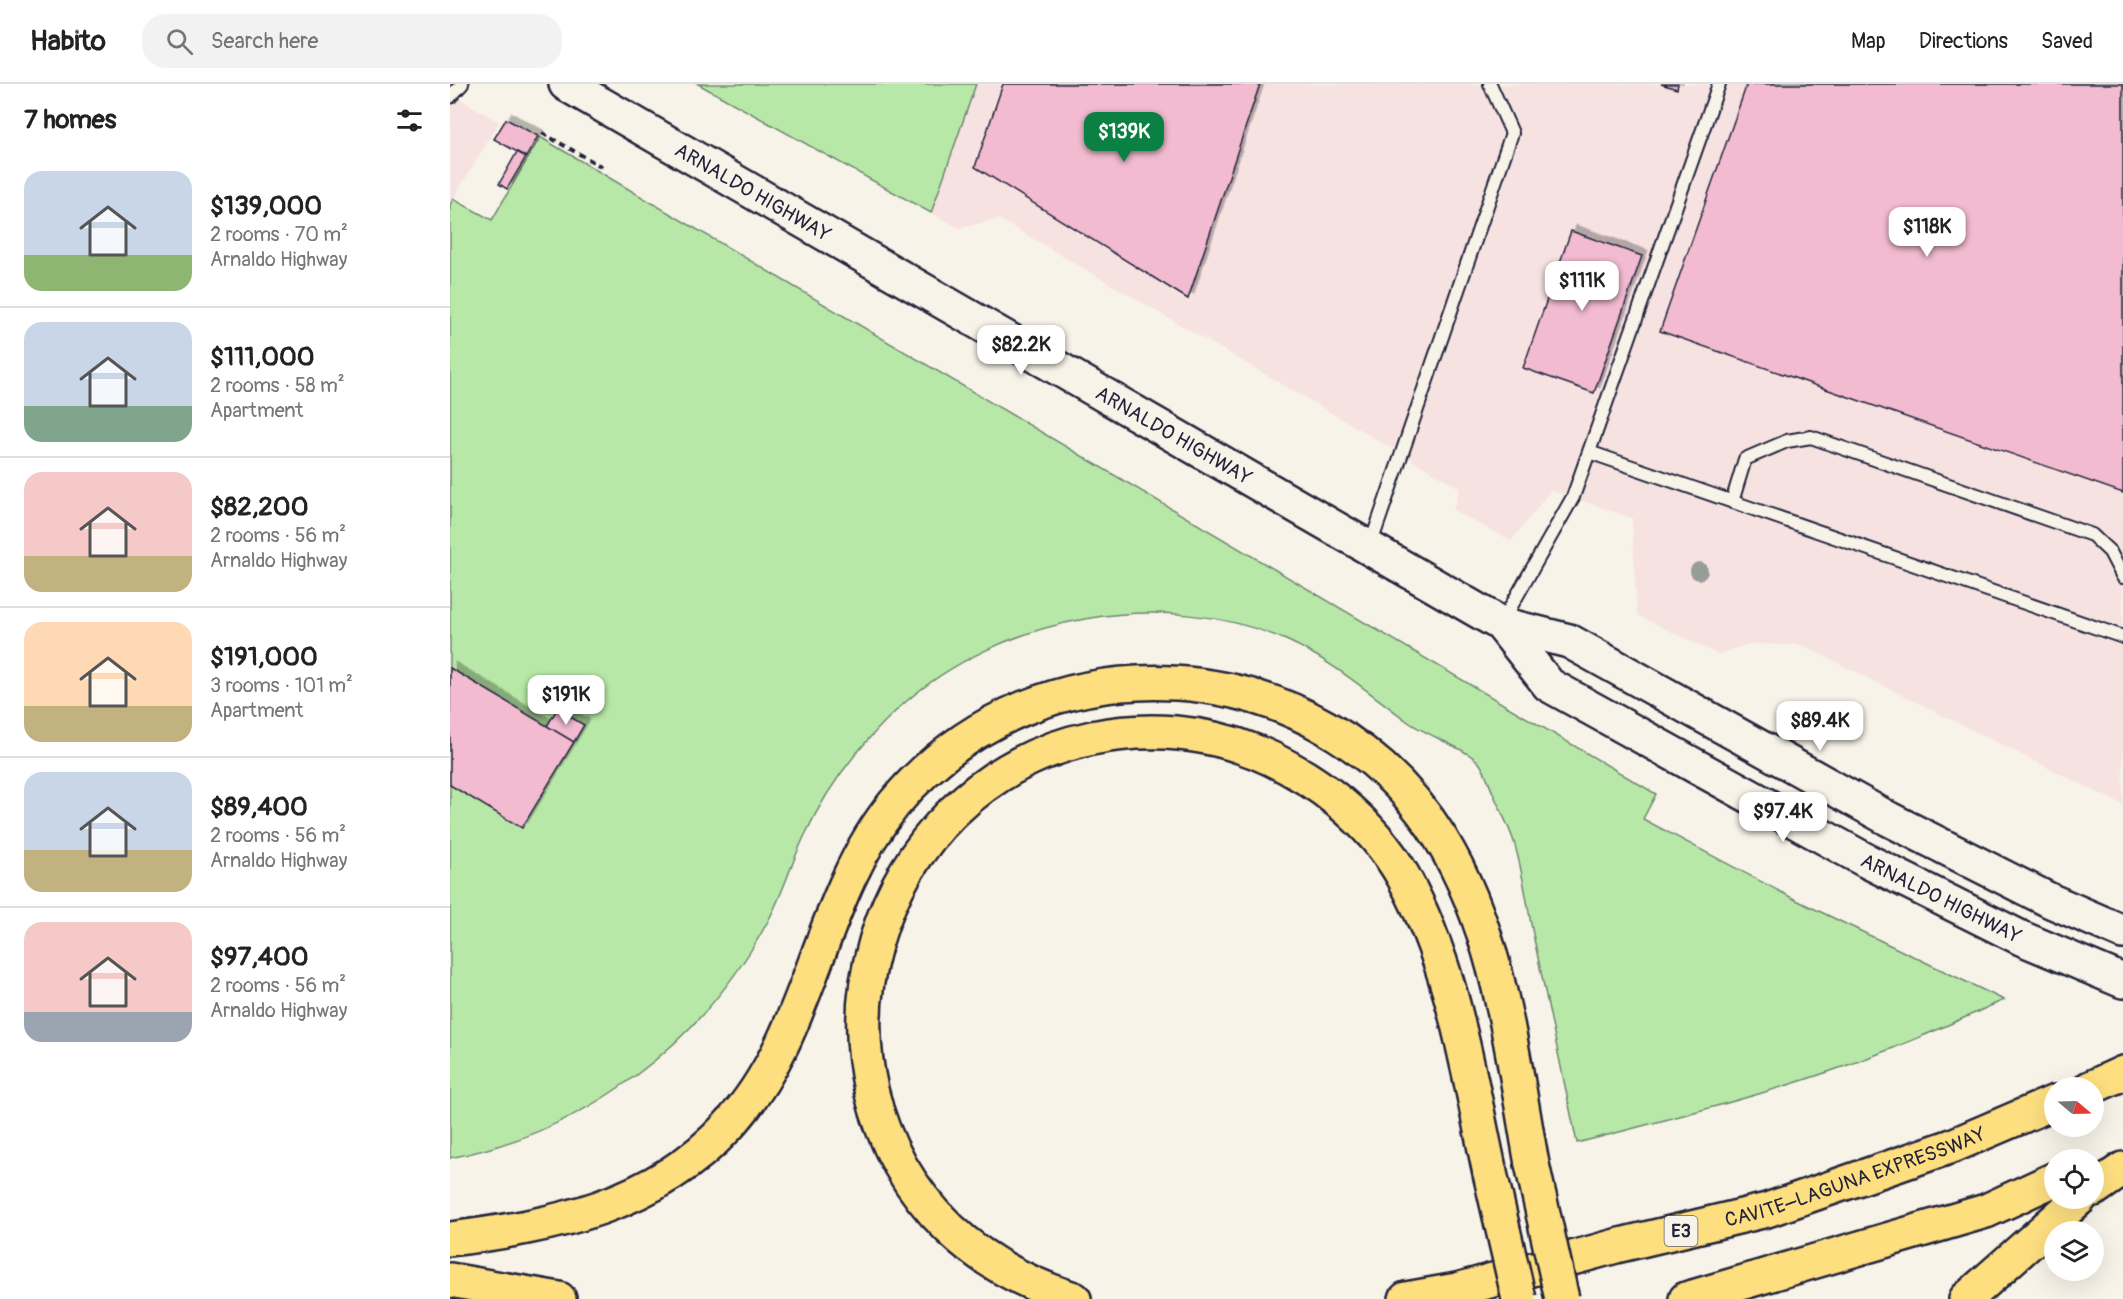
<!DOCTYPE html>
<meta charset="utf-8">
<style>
body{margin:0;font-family:Pangolin,sans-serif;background:#f2f2f2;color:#222;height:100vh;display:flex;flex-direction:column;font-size:22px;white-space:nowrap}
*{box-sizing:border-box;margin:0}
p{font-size:20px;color:#767676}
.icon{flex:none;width:33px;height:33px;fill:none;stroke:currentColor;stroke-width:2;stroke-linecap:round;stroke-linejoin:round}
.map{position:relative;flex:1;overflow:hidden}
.side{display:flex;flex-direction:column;background:#fff;width:450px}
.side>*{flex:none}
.needle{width:39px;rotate:109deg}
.buttons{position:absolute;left:1594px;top:993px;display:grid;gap:12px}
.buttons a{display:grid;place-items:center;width:60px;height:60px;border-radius:50%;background:#fff;box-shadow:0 6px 24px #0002;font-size:30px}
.price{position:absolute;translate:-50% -51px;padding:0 14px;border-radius:12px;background:#fff;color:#222;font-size:20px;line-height:39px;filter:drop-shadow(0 2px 3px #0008)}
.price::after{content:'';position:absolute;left:50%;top:36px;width:18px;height:14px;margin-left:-9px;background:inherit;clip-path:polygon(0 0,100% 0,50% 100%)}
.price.selected{background:#0b8043;color:#fff}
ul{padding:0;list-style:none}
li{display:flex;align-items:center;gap:18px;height:150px;padding:0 24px}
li+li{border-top:2px solid #e0e0e0}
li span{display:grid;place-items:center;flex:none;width:168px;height:120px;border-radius:18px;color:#555}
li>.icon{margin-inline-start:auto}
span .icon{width:72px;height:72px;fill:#fffc;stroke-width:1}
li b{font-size:26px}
h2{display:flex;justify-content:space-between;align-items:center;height:72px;padding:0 24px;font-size:26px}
header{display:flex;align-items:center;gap:36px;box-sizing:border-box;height:84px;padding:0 30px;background:#fff;border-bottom:2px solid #e0e0e0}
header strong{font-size:28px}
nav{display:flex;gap:33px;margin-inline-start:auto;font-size:21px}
.search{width:420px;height:54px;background:#f2f2f2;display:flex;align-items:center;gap:15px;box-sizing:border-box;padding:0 21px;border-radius:24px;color:#767676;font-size:22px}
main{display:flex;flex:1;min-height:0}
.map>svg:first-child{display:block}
.built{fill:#f6e2e1}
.green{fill:#b8e8a7;stroke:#6d8571;stroke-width:1.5}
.building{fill:#f2bbd0;stroke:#22223b;stroke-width:1.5;filter:url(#shadow)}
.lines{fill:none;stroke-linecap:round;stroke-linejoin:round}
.lane-casing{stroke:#22223b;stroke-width:16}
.secondary-casing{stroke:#22223b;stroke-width:38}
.highway-casing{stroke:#22223b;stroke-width:38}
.path{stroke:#22223b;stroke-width:4;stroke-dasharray:6 4.5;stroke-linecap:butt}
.lane{stroke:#f7f3e8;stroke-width:12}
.secondary{stroke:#f7f3e8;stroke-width:33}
.highway{stroke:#fedf80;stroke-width:33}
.highway-bridge-casing{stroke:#22223b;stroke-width:38;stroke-linecap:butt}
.highway-bridge{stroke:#fedf80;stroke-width:33}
.tree{fill:#979c98}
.labels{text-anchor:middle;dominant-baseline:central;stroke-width:6;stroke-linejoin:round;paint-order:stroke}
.shield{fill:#f7f3e8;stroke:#62616f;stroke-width:1.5}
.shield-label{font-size:18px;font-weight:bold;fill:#22223b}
.street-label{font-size:20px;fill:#22223b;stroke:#f7f3e8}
</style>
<header>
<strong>Habito</strong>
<div class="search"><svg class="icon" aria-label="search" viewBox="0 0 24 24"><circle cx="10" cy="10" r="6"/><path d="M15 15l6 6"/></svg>Search here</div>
<nav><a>Map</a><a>Directions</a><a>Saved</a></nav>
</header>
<main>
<section class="side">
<h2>7 homes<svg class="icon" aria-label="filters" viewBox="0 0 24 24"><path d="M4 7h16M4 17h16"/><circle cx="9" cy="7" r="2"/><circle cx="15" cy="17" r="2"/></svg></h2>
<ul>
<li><span style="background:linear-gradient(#c9d6e8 70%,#8fb573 0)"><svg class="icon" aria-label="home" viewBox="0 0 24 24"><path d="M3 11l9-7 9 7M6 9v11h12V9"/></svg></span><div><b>$139,000</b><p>2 rooms · 70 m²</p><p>Arnaldo Highway</p></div></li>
<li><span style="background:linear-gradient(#c9d6e8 70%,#7fa58c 0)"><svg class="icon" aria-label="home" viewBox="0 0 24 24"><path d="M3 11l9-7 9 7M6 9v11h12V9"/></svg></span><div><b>$111,000</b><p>2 rooms · 58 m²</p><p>Apartment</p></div></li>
<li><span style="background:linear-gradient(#f6c9c9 70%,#c2b280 0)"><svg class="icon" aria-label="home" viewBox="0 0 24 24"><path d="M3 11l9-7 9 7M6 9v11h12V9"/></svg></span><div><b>$82,200</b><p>2 rooms · 56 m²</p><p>Arnaldo Highway</p></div></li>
<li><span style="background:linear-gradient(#ffd9b3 70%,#c2b280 0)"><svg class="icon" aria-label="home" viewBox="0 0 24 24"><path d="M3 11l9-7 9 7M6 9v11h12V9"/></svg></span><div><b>$191,000</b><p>3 rooms · 101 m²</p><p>Apartment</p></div></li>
<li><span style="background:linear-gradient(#c9d6e8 65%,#c2b280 0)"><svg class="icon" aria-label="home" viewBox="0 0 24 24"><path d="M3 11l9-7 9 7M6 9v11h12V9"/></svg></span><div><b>$89,400</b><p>2 rooms · 56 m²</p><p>Arnaldo Highway</p></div></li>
<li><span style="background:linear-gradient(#f6c9c9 75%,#9aa5b1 0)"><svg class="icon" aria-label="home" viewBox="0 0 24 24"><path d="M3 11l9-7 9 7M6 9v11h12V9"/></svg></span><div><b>$97,400</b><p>2 rooms · 56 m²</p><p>Arnaldo Highway</p></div></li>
</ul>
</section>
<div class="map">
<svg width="1673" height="1215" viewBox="0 0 1673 1215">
<defs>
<filter id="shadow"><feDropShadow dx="5.5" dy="-5.5" stdDeviation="0" flood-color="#0004"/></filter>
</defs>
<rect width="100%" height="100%" fill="#f7f3e8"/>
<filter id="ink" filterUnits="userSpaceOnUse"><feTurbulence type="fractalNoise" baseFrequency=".0167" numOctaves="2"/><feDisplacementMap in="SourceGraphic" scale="12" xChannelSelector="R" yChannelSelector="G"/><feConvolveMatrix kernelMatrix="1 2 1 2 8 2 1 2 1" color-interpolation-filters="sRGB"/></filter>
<g filter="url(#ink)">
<!-- built -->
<path class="built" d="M 526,0 L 1673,0 L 1673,721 L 1352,561 L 1299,560 L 1267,570 L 1187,531 L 1182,434 L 1101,406 L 1061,457 L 1003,426 L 1010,404 L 549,135 L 509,144 L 481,129 Z
M 0,9 L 49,38 L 0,120 Z"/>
<!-- green -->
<path class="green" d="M 248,0 L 526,0 L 481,129 Z
M 90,53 L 1206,710 L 1193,735 L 1346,816 L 1554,916 C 1522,930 1490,945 1458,958 C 1352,1002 1238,1030 1127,1059 C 1113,990 1098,920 1083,850 C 1077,820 1073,788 1064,758 C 1059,742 1050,726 1044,711 C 1039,701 1036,688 1030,680 C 1020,666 973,650 957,637 C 918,608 881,576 836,556 C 713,502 551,532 451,622 C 411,659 378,701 355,751 C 341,779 333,810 318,837 C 252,960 137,1047 0,1074 L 0,121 L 3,115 L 42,136 Z"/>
<!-- building -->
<path class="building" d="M 553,0 L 810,0 L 738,215 L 525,83 Z
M 1211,0 L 1228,0 L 1227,5 Z
M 1297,0 L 1673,0 L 1673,409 L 1210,247 Z
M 56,35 L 88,52 L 76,73 L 44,55 Z
M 67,68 L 76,73 L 57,105 L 49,100 Z
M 1121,147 L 1192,172 L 1144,309 L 1073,284 Z
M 0,584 L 124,658 L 72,744 L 0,701 Z
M 107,625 L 134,641 L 124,658 L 97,642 Z"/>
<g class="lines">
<!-- lane casing -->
<g class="lane-casing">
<path id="lane" d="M 0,13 L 12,0
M 1139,368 L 1673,553
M 1282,418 L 1295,375 L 1337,357 L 1361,353 L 1642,451 L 1660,468 L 1673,493
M 920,462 L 1062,49 L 1040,0
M 1051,540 L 1123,413 L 1269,0"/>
</g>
<!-- secondary casing -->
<g class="secondary-casing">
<g id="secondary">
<path id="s1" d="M 116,0 L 1051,540 L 1119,557 L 1439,735 L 1601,817 L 1673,848"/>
<path id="s2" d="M 1051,540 L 1099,601 L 1417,777 L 1571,854 L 1673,897"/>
</g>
</g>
<!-- highway casing -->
<g class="highway-casing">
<g id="highway">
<path d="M 1640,1004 L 1673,989"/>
<path d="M 1644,1105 L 1673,1085"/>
<path d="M 0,1155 C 103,1142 204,1122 278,1042 C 363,951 366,816 444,720 C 588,545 871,561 991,755 C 1050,851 1062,971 1082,1080"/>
<path d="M 0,1196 L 109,1215"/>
<path d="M 624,1215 C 577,1200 535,1179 499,1144 C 336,985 420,701 642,654 C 697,643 754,647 806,668 C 864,692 921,736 953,792 C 1004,884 1018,988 1040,1089"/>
<path id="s3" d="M 956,1215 L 1007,1206 L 1166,1162 L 1317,1126 L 1502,1062 L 1605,1018"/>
<path d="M 1236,1215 L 1536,1127 L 1605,1095"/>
<path d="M 1516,1215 L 1630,1114"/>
</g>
</g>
<!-- path -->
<path class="path" d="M 92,49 L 156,85"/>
<!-- lane -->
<use href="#lane" class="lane"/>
<!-- secondary -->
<use href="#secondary" class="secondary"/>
<!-- highway -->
<use href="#highway" class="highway"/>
<!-- highway-bridge casing -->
<g class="highway-bridge-casing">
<path id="highway-bridge" d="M 1082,1080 L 1112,1215
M 1040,1089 L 1069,1215"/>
</g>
<!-- highway-bridge -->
<use href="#highway-bridge" class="highway-bridge"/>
</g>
<!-- trees -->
<circle class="tree" cx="1249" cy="487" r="9"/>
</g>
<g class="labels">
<!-- shield labels -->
<rect class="shield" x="1214.5" y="1132" width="33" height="30" rx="4.5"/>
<g class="shield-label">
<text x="1231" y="1147">E3</text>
</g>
<!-- street labels -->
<g class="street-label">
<text stroke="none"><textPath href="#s1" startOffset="216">ARNALDO HIGHWAY</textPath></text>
<text stroke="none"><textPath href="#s1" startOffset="702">ARNALDO HIGHWAY</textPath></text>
<text stroke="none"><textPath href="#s2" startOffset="524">ARNALDO HIGHWAY</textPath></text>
<text stroke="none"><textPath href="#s3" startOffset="466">CAVITE–LAGUNA EXPRESSWAY</textPath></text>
</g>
</g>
</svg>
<div class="buttons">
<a><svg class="needle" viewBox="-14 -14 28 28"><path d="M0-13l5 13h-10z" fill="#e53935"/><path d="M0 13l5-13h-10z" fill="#767676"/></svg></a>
<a><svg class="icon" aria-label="locate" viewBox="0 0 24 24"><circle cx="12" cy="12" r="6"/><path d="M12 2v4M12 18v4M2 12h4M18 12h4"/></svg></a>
<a><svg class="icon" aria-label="layers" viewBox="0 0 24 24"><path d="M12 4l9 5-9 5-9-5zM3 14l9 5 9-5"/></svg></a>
</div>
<b class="price selected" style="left:674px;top:79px">$139K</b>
<b class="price" style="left:1477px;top:174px">$118K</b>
<b class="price" style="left:1132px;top:228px">$111K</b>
<b class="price" style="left:571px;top:292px">$82.2K</b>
<b class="price" style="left:116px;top:642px">$191K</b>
<b class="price" style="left:1370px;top:668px">$89.4K</b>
<b class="price" style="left:1333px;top:759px">$97.4K</b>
</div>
</main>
